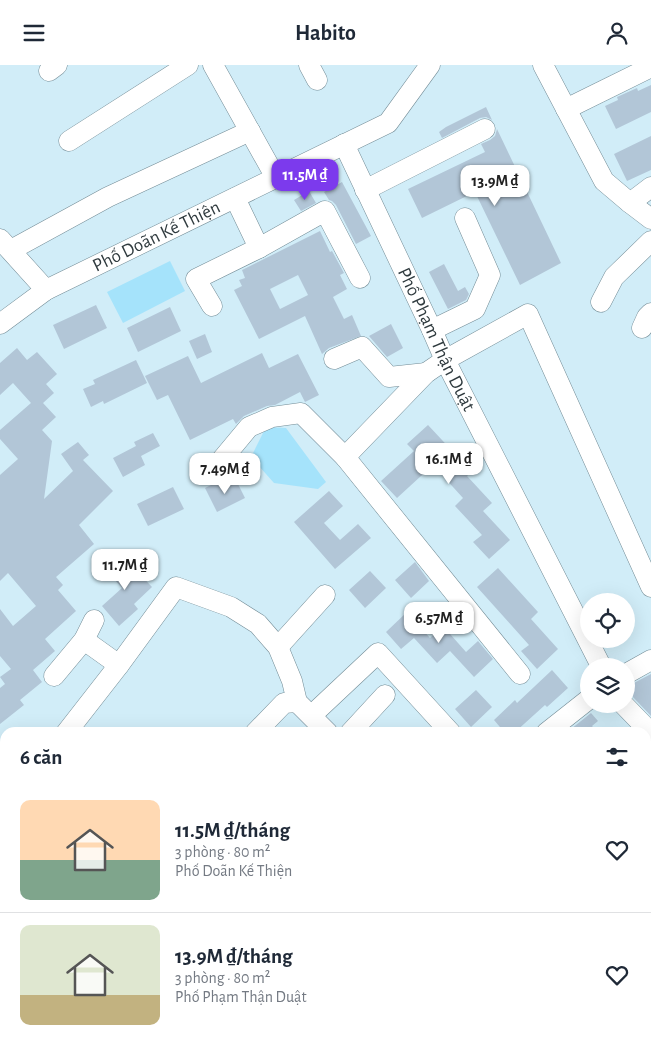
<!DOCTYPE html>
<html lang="vi">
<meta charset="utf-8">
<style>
body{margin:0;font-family:"Alegreya Sans",sans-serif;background:#f2f2f3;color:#1f2937;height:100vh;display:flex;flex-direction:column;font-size:19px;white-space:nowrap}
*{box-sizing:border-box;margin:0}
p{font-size:16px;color:#747a83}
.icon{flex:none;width:28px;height:28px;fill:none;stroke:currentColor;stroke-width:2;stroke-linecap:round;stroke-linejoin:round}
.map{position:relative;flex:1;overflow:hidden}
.drawer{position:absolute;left:0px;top:662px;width:651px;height:321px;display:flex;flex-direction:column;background:#fff;border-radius:15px 15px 0 0;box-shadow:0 5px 20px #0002}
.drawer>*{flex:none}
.fabs{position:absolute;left:580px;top:528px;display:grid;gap:10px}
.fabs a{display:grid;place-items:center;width:55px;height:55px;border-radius:50%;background:#fff;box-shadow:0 5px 20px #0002;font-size:25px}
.price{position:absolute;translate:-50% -42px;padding:0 11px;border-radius:10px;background:#fff;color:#222;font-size:16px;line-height:32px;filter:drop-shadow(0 1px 2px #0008)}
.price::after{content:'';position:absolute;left:50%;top:30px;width:15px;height:11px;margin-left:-8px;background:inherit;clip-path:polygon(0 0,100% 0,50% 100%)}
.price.selected{background:#7c3aed;color:#fff}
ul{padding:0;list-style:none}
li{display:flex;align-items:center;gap:15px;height:125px;padding:0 20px}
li+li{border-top:1px solid #e0e1e3}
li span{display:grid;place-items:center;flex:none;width:140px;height:100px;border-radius:10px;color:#555}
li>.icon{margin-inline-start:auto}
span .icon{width:60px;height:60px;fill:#fffc;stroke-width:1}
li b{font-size:21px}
h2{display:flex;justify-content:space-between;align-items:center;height:60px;padding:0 20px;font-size:21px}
header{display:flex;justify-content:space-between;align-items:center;height:65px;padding:0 20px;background:#fff;font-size:22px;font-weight:700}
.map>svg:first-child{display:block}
.green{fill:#a5e3fb}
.building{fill:#b2c6d7;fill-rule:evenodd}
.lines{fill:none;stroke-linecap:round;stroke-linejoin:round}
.minor-casing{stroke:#738c96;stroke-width:21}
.major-casing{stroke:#738c96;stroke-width:26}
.highway-casing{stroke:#738c96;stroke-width:29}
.minor{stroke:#fff;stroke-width:20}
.major{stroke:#fff;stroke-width:25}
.highway{stroke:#fff;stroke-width:28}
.labels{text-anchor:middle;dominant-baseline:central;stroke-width:4.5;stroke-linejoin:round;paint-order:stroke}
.street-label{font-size:19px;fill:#2f3a3e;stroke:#d1edf8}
</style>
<header><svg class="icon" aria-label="menu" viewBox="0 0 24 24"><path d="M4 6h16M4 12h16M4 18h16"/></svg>Habito<svg class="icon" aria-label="person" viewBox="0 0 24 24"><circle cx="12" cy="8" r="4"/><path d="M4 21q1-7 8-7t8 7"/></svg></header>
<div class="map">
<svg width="651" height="983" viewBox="0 0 651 983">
<rect width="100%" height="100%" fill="#d1edf8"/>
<!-- green -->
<path class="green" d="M 170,196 L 185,226 L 123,258 L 107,227 Z
M 266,362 L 286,363 L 326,417 L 318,424 L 274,418 L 251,392 Z"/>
<!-- building -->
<path class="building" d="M 651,20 L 651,47 L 616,64 L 605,41 L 618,35 L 617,32 L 637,23 L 638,26 Z
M 486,42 L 492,55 L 486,52 L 480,53 L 442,73 L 439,67 L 446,62 Z
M 497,64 L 561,198 L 520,220 L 475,127 L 422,153 L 408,124 L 485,87 L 481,79 L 490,75 L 495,71 Z
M 651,71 L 651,105 L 627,116 L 614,89 Z
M 342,117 L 371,171 L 356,179 L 336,140 L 332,136 L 329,135 L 324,127 Z
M 309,126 L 316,138 L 301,146 L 294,135 Z
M 320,166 L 330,187 L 332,186 L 344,208 L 340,210 L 347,224 L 333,232 L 344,254 L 352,250 L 361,271 L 329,283 L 322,289 L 305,251 L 259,274 L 234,225 L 242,221 L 239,215 L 245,213 L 242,205 ZM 298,210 L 308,230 L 280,244 L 270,224 Z
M 444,199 L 458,226 L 465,222 L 469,229 L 466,235 L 448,244 L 429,207 Z
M 96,240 L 107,263 L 64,284 L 53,260 Z
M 170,242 L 181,266 L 138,287 L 127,263 Z
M 391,259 L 403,283 L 387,292 L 369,271 Z
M 205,269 L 212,287 L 197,294 L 189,276 Z
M 17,283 L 27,295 L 37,287 L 57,309 L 46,319 L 54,328 L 43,338 L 56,352 L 42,365 L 52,376 L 44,434 L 73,406 L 61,389 L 78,377 L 89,390 L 83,395 L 113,426 L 79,460 L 94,479 L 56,512 L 63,520 L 58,525 L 76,546 L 45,574 L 55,586 L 33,605 L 42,617 L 20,635 L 24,640 L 0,659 L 0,623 L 5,619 L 0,612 L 11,604 L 0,591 L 0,544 L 13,561 L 36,541 L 8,508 L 0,516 L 0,410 L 18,394 L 0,374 L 0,365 L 31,338 L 13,318 L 0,330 L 0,298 Z
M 262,288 L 269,303 L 298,289 L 319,330 L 305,337 L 300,327 L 275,340 L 267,341 L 244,351 L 236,359 L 233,354 L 190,375 L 168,330 L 157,335 L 145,311 L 188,291 L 201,318 Z
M 136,295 L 147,318 L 104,339 L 103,336 L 91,342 L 83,324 L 95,319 L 93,315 Z
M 428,360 L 456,390 L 459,387 L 475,404 L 467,411 L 492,438 L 483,446 L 510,475 L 489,494 L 473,477 L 482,470 L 455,441 L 463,433 L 433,400 L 397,433 L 381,416 L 414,386 L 407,379 Z
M 153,368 L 160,381 L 141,391 L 145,400 L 123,412 L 113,393 L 136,381 L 134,377 Z
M 235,413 L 245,433 L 217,447 L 205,423 L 215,418 L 222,422 L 228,421 L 233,418 Z
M 173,422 L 184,444 L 148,461 L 137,439 Z
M 329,426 L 343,441 L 324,458 L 340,475 L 358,459 L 371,473 L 335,504 L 294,457 Z
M 122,490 L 152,522 L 134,539 L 138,544 L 119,561 L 102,541 L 122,523 L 106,505 Z
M 415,497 L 429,516 L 411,533 L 395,515 Z
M 498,503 L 538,547 L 531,554 L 558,584 L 537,604 L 521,586 L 529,580 L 477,522 Z
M 370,506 L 386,523 L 365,543 L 349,525 Z
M 407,547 L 430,573 L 443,561 L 466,587 L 478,576 L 493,594 L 474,612 L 450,586 L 437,598 L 414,573 L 401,584 L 386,567 Z
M 552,605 L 568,623 L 547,642 L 545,640 L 514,668 L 505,668 L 494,655 L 515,635 L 517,638 Z
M 651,609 L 651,651 L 632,631 L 626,628 L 626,621 L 632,619 Z
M 476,625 L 492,642 L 471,662 L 455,644 Z
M 591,648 L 598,656 L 592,661 L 598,668 L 566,668 Z"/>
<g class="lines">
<!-- minor casing -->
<g class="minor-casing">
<g id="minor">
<path d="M 213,0 L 276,113"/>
<path d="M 309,0 L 317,15"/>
<path d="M 543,0 L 604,116 L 630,138 L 651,154"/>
<path d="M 49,6 L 57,0"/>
<path d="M 566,44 L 651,2"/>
<path d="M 69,76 L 188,0"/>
<path id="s1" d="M 344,79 L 432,265 L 445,295 L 601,601"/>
<path d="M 365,125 L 485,64"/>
<path d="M 235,133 L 259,183 L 325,146 L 360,213"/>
<path d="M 630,138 L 651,122"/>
<path d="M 0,174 L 46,225"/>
<path d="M 11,185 L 108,132 L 250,66"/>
<path d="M 601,237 L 614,212 L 651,176"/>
<path d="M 212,241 L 196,214 L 259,183"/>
<path id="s2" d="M 0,259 L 46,225 L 388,58 L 430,0"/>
<path d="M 642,263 L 647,252 L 651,248"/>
<path d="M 432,265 L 475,244 L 490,210 L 465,153"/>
<path d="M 334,294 L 362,282 L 389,312 L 426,308"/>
<path d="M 345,392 L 426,308 L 445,295 L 528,249 L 651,522"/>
<path d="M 224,410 L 219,398 L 249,362 L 272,352 L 301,348 L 345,392 L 520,609"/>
<path d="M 84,575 L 119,600"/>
<path d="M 278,582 L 325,530"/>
<path d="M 626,609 L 651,595"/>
<path d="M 54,611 L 84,575 L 94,555"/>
<path d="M 623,639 L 651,668"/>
<path d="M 312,650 L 378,588 L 451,668"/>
<path d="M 66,668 L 119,600 L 176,522 L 231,542 L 258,559 L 278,582 L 292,616 L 297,637 L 328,668"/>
<path d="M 255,668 L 284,638 L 297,637"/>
<path d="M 350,668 L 385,630"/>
<path d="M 546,668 L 589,634"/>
<path d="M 646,738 L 651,734"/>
<path d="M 646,763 L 651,768"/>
<path d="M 646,879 L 651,884"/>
<path d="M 0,944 L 5,939"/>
<path d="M 386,979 L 388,983"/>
<path d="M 611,983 L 611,979"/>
</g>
</g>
<!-- major casing -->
<g class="major-casing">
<path id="major" d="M 0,754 L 5,760
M 0,868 L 5,874
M 94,979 L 97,983
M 199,979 L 203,983"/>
</g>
<!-- highway casing -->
<g class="highway-casing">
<path id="highway" d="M 0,780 L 5,786
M 0,841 L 5,847
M 116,979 L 120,983
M 167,979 L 171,983"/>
</g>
<!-- minor -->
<use href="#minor" class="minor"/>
<!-- major -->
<use href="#major" class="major"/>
<!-- highway -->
<use href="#highway" class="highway"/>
</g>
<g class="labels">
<!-- street labels -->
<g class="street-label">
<text stroke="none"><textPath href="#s2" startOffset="180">Phố Doãn Kế Thiện</textPath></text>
<text stroke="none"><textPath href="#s1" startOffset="216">Phố Phạm Thận Duật</textPath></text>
</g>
</g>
</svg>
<div class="fabs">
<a><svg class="icon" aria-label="locate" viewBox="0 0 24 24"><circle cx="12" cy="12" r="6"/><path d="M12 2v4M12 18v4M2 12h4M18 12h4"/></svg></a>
<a><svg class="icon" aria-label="layers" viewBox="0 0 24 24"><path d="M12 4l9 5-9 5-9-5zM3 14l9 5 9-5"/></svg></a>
</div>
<b class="price selected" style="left:305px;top:136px">11.5M ₫</b>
<b class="price" style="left:495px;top:142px">13.9M ₫</b>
<b class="price" style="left:449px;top:420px">16.1M ₫</b>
<b class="price" style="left:225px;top:430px">7.49M ₫</b>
<b class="price" style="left:125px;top:526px">11.7M ₫</b>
<b class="price" style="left:439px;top:579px">6.57M ₫</b>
<section class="drawer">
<h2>6 căn<svg class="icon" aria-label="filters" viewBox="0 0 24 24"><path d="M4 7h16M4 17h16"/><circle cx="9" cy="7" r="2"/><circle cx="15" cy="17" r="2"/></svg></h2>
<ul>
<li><span style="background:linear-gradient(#ffd9b3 60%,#7fa58c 0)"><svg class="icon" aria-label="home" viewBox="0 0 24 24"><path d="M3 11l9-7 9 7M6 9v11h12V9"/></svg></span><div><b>11.5M ₫/tháng</b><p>3 phòng · 80 m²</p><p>Phố Doãn Kế Thiện</p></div><svg class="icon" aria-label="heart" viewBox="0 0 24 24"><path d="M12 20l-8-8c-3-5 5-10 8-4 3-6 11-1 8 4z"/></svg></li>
<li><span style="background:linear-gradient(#dfe7d0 70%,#c2b280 0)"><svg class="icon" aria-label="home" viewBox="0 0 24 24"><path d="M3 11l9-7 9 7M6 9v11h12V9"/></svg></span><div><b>13.9M ₫/tháng</b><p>3 phòng · 80 m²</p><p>Phố Phạm Thận Duật</p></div><svg class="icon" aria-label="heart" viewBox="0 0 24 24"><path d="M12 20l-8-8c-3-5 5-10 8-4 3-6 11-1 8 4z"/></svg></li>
</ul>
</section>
</div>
